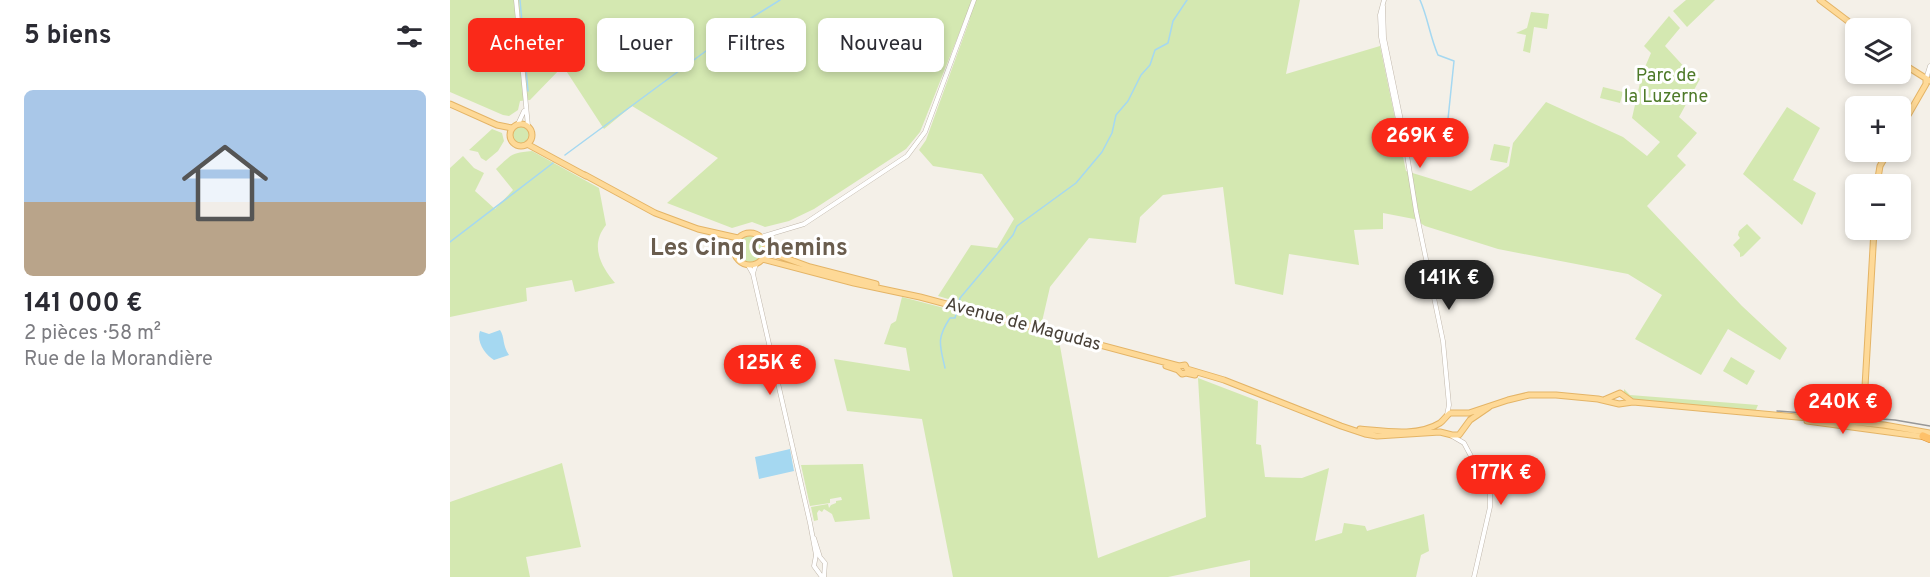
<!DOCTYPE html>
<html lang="fr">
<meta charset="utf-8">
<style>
body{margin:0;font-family:Overpass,sans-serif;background:#f7f7f7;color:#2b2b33;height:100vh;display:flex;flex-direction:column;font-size:22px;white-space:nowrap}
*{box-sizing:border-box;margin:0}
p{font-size:20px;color:#7c7c81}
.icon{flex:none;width:33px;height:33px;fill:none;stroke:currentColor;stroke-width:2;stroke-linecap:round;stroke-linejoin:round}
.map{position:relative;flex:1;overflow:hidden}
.side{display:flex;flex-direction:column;background:#fff;width:450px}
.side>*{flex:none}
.hud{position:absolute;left:18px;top:18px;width:570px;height:54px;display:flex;gap:12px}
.fabs{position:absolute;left:1395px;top:18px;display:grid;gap:12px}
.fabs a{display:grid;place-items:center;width:66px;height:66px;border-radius:9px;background:#fff;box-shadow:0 3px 9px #0003;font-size:30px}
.price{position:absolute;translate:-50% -51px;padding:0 14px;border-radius:21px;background:#fa2919;color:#fff;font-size:20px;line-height:39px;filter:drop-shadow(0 2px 3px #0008)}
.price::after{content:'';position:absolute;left:50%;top:36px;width:18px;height:14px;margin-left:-9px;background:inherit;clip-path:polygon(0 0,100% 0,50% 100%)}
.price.on{background:#222;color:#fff}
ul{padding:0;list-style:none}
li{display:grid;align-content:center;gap:12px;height:318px;padding:0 24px}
li span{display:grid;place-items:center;height:186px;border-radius:9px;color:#555}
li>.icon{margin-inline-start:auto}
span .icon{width:108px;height:108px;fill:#fffc;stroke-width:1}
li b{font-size:26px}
h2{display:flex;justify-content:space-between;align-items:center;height:72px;padding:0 24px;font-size:26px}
.chip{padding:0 21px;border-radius:9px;background:#fff;box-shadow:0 3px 9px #0003;font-size:21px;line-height:54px}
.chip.on{background:#fa2919;color:#fff}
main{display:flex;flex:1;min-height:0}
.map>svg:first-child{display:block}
.green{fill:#d4e8b1}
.water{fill:#a5d8f1}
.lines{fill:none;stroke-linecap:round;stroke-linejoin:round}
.stream{stroke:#a5d8f1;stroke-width:1.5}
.minor-casing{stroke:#c0b7ab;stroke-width:5}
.major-casing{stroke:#e4b466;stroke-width:7}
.highway-casing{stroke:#de9439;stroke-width:8}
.minor{stroke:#fff;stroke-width:4}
.major{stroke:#fed997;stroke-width:5}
.highway{stroke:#fec16a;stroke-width:7}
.tram{stroke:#979797;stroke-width:1.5}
.labels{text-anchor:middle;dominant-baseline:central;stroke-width:6;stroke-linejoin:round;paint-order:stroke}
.park-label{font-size:18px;fill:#4e7a29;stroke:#fff}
.street-label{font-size:18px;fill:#484037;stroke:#fff}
.district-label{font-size:24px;font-weight:bold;fill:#6a5d4e;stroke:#fff}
</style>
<main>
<section class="side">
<h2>5 biens<svg class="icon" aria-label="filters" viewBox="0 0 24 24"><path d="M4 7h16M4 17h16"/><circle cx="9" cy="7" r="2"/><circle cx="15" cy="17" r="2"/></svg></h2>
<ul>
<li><span style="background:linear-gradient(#a9c7e8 60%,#b9a48a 0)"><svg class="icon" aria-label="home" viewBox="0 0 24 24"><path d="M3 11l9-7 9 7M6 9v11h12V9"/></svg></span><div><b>141 000 €</b><p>2 pièces · 58 m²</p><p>Rue de la Morandière</p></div></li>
</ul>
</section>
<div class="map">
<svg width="1480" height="577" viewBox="0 0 1480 577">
<rect width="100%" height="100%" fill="#f4f0e8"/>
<!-- green -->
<path class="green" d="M 0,0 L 850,0 L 836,74 L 930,46 L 956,171 L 1021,191 L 1059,166 L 1063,143 L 1096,102 L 1173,137 L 1197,156 L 1210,142 L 1182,118 L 1192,74 L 1201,53 L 1194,46 L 1219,16 L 1230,28 L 1215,46 L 1238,71 L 1250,79 L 1229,117 L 1247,133 L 1227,156 L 1236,165 L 1197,206 L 1292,306 L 1337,348 L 1330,360 L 1278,329 L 1251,375 L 1185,339 L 1212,295 L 1178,274 L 1048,249 L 975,226 L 964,219 L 933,213 L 933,229 L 904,230 L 909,265 L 839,254 L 833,295 L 785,284 L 773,187 L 713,195 L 690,217 L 686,243 L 639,238 L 600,287 L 591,326 L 488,296 L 521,245 L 547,248 L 564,219 L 532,174 L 483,166 L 469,150 L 476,140 L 520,19 L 516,16 L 470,132 L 456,149 L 364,209 L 339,221 L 315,227 L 302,222 L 282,228 L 217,203 L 268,158 L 182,106 L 154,129 L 113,66 L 80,100 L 70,101 L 68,110 L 59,116 L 53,115 L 0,92 Z
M 1236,0 L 1265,0 L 1237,27 L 1223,11 Z
M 1081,12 L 1099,14 L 1097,29 L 1084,27 L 1080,53 L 1073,51 L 1076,35 L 1066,33 L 1077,28 Z
M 1153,87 L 1173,92 L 1170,103 L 1150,98 Z
M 1337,107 L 1370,128 L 1343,180 L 1366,193 L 1352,225 L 1293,174 Z
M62 135a9 9 0 1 1 18 0a9 9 0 1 1-18 0Z
M 42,129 L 52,133 L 54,141 L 48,151 L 36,161 L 31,158 L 28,152 L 19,150 Z
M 1044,144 L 1060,147 L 1057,163 L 1040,160 Z
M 82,151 L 149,188 L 156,225 C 140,245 150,265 165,283 L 125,292 L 122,280 L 76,288 L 77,301 L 0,317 L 0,168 L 13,156 L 24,168 L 34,173 L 25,191 L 45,209 L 63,190 L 46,169 C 62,154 61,153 82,151 Z
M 1297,224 L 1311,238 L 1293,256 L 1290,257 L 1290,253 L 1283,245 L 1290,238 L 1288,235 L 1289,231 Z
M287 249a13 13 0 1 1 26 0a13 13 0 1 1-26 0Z
M 452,297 L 605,337 L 610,346 L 648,558 L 756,517 L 748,378 L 808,401 L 806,444 L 811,445 L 815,477 L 852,478 L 879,468 L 865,541 L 892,533 L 894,523 L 915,526 L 917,531 L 974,514 L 979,551 L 971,555 L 966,577 L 800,577 L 800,560 L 718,577 L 503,577 L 472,419 L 397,411 L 384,359 L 460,371 L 456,348 L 434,344 L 441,324 L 446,321 Z
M 1281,357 L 1305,371 L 1297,385 L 1273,371 Z
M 1174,389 L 1180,395 L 1308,405 L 1305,412 L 1182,399 L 1174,392 Z
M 112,463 L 131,547 L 76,557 L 80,577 L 0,577 L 0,502 Z
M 413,464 L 420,519 L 385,522 L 382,514 L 374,509 L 372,512 L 369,510 L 367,513 L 368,520 L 364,521 L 361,507 L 378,504 L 379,508 L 381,505 L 386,503 L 386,501 L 392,500 L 391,497 L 380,499 L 380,503 L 360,506 L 351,465 Z"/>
<!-- water -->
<path class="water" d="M 50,330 C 55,337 52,345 59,355 L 44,360 C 35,355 26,341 30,331 L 39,334 Z
M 340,449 L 344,471 L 309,479 L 305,457 Z"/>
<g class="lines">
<!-- stream -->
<path class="stream" d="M 70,0 L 78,91
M 970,0 C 978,18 980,37 988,55 L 1004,61 L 998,119
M 115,155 L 298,20 L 330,0
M 0,242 L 103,163
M 509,303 L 510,298 L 563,235 L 567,226 L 626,183 L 652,152 L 662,133 L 666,115 L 678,101 L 691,75 L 700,65 L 705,50 L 718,43 L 723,21 L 737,0
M 495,368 C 490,345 486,339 500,318 L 505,318 L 506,314"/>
<!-- minor casing -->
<g class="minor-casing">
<path id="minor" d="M 66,0 L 78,126
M 934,0 L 930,15 L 931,37 L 951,134
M 933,6 L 934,38 L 953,130 L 966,211 L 993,341 L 999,405 L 997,415
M 1476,79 L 1480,66
M 68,124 L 74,111
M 311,237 L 354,224 L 457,156 L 475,132 L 524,0
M 315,244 L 322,234
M 298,265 L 303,274 L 360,523 L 366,555 L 364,566 L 372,577
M 303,273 L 306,264
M 1002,436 L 1014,443 L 1040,492 L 1040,507 L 1024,577
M 364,538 L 370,557 L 375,563 L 374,577"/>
</g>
<!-- major casing -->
<g class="major-casing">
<path id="major" d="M 1370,0 L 1407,28
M 1450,62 L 1480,81
M 0,104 L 47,125 L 62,128
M60 135a11 11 0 1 1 22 0a11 11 0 1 1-22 0Z
M 1450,129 L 1476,84 L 1476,80
M 77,144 L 136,176
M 135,175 L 205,213 L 248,229 L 288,238
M 1427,184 L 1430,166 L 1438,152
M284 249a16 16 0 1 1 32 0a16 16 0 1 1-32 0Z
M 316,251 L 360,267 L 426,284
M 312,259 L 404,283 L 470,297 L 729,366 L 735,365 L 737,369 L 774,380 L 891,426 L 915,434 L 927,436 L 990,432 L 1002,435 L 1009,435 L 1020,420 L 1039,407
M 716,366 L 728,370 L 732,374 L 736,373 L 745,375
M 1156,399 L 1170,393 L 1181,401
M 1357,421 L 1476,437
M 1411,423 L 1414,404 L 1424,230
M 910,429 C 934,431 968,437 990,423 C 994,420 996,416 1000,413 L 1019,413 L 1058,400 L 1079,395 L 1106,395 L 1148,399 L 1169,404 L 1183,402 L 1434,425 L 1480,433"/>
</g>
<!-- highway casing -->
<g class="highway-casing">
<path id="highway" d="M 1473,436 L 1480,439"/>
</g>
<!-- minor -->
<use href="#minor" class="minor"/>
<!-- major -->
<use href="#major" class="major"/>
<!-- highway -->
<use href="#highway" class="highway"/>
<!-- tram -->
<path class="tram" d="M 1327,411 L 1445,420 L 1480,426"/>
</g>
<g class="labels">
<!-- park labels -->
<g class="park-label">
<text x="1216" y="76">Parc de<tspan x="1216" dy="21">la Luzerne</tspan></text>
</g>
<!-- street labels -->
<g class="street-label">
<text transform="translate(573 325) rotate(15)">Avenue de Magudas</text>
</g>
<!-- district labels -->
<g class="district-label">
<text x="299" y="249">Les Cinq Chemins</text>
</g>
</g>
</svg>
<div class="fabs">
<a><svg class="icon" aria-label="layers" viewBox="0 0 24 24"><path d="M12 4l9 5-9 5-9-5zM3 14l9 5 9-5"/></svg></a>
<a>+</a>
<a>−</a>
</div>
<b class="price" style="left:970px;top:169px">269K €</b>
<b class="price on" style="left:999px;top:311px">141K €</b>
<b class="price" style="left:320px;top:396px">125K €</b>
<b class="price" style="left:1393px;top:435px">240K €</b>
<b class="price" style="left:1051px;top:506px">177K €</b>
<div class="hud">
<a class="chip on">Acheter</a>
<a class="chip">Louer</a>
<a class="chip">Filtres</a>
<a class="chip">Nouveau</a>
</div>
</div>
</main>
